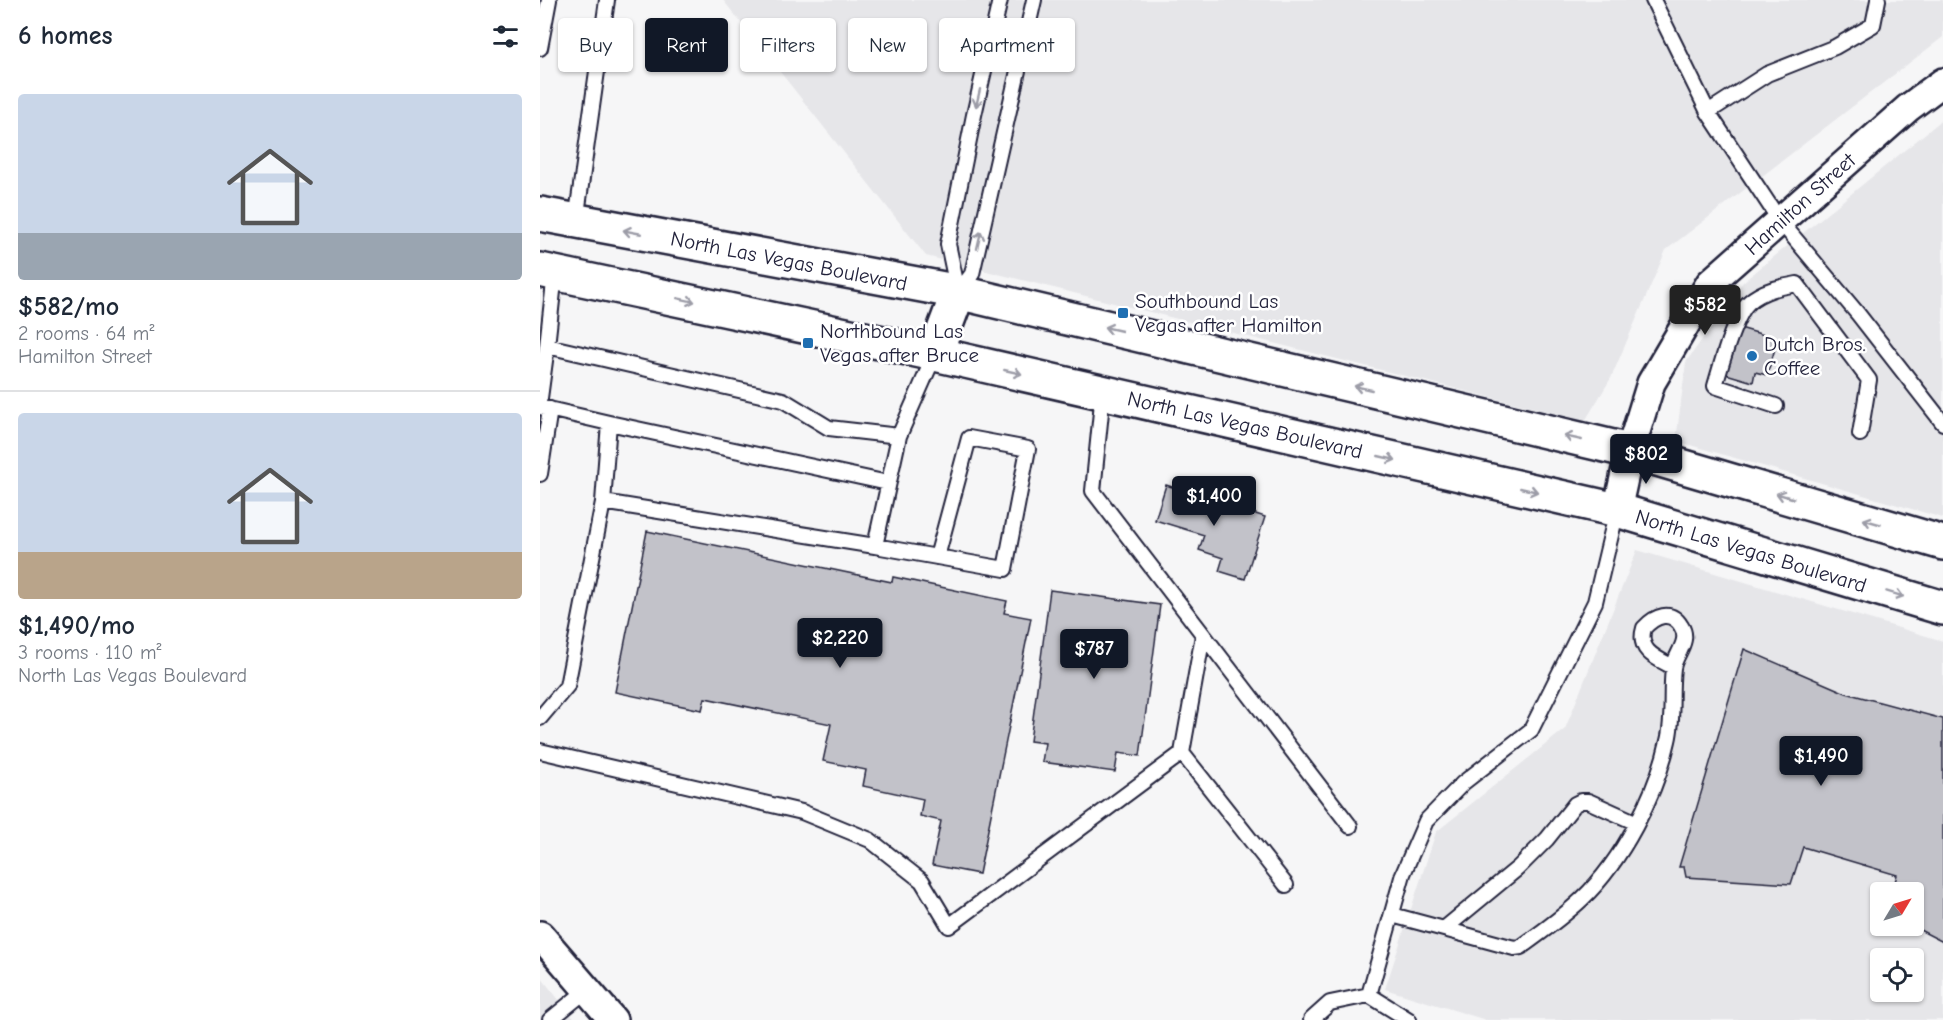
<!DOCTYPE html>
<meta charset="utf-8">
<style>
body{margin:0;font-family:"Comic Neue",sans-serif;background:#f6f6f7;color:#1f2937;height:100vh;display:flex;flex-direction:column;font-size:22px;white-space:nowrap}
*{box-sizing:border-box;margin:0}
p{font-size:20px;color:#747a83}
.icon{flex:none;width:33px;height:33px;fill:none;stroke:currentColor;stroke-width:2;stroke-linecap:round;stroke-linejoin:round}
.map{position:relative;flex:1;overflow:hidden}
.drawer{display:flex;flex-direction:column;background:#fff;width:540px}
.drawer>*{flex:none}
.banner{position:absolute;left:18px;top:18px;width:570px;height:54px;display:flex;gap:12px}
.needle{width:39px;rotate:52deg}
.controls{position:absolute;left:1330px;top:882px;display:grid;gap:12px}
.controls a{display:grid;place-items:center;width:54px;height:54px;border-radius:6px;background:#fff;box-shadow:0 2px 4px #0004;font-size:30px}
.price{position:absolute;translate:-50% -51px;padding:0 14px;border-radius:6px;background:#111827;color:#fff;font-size:20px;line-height:39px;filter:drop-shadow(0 2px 3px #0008)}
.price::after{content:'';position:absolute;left:50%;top:36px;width:18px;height:14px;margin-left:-9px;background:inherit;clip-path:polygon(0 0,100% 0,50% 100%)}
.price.on{background:#222;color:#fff}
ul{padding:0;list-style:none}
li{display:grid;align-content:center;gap:12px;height:318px;padding:0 18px}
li+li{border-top:2px solid #e0e1e3}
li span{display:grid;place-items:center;height:186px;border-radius:6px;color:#555}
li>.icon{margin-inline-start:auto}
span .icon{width:108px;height:108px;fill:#fffc;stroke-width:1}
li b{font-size:26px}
h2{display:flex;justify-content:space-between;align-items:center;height:72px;padding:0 18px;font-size:26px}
.chip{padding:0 21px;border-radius:6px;background:#fff;box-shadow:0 2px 4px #0004;font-size:21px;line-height:54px}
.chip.on{background:#111827;color:#fff}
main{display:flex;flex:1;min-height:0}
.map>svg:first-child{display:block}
.built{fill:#e6e6e9;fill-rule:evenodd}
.building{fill:#c2c2c9;stroke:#22223b;stroke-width:1.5}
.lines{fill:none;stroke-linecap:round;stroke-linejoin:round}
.service-casing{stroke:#22223b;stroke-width:18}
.minor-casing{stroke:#22223b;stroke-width:32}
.primary-casing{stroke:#22223b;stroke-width:38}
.service{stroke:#fff;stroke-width:14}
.minor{stroke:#fff;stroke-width:27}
.primary{stroke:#fff;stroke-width:33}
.oneway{stroke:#9c9ca7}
.poi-dot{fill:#1f6fb2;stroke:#fff;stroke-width:2}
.labels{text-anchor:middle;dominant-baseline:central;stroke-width:5;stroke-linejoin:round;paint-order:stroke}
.street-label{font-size:21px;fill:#22223b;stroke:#fff}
.poi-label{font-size:21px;fill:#22223b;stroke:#fff;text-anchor:start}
</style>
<main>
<section class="drawer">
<h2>6 homes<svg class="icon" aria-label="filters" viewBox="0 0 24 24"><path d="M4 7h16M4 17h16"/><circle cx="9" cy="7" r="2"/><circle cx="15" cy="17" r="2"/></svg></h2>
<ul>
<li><span style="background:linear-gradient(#c9d6e8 75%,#9aa5b1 0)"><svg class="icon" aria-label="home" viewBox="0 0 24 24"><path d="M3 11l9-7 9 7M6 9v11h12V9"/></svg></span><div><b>$582/mo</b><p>2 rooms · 64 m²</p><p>Hamilton Street</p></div></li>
<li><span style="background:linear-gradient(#c9d6e8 75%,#b9a48a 0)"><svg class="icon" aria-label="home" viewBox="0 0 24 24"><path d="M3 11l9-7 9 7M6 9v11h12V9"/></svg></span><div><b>$1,490/mo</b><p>3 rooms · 110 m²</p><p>North Las Vegas Boulevard</p></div></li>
</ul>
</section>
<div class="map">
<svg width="1403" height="1020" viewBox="0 0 1403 1020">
<rect width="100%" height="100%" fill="#f6f6f7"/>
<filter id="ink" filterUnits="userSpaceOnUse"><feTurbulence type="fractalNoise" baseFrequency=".0167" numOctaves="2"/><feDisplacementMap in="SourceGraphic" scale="12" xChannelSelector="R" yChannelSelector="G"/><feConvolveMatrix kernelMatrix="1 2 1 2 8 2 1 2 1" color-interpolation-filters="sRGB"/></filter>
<g filter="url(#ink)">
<!-- built -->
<path class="built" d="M 183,0 L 1403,0 L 1403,37 L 1126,250 L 1071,378 L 1045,421 L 386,256 Z
M 1403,119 L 1403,518 L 1136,441 L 1146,362 L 1203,282 Z
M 1097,550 L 1403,641 L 1403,1020 L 946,1020 L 845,989 L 896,832 L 1025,729 ZM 1341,892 L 1374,892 L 1374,926 L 1341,926 ZM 1341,958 L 1374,958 L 1374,992 L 1341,992 Z
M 0,976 L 35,1020 L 0,1020 Z"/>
<!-- building -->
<path class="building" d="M 1200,328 L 1238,339 L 1227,375 L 1215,372 L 1213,382 L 1186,374 Z
M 626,485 L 725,517 L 705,579 L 679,571 L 683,558 L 659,550 L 664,535 L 615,520 Z
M 107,531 L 352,582 L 353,577 L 467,601 L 464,613 L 491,618 L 439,874 L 392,865 L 401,821 L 380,816 L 383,799 L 323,786 L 326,770 L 283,761 L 291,724 L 165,698 L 162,710 L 75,692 Z
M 510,590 L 620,605 L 600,756 L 578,753 L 575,772 L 502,762 L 505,743 L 490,741 Z
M 1204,649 L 1306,693 L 1403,719 L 1403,942 L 1372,926 L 1374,926 L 1374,892 L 1352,892 L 1357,875 L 1263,847 L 1251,884 L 1146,877 L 1144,867 L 1139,867 Z"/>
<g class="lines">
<!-- service casing -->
<g class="service-casing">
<path id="service" d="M 1113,0 L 1168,112 L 1240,221 L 1318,314 L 1403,423
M 0,48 L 9,0
M 1168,112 L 1227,74 L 1295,47 L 1333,25 L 1338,0
M 36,221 L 67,0
M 419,291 L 432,274 L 494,0
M 418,292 L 408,244 L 434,115 L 460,0
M 7,346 L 15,273
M 395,354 L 359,436 L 335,546 L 465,569 L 488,449 L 429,438 L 397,557
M 563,392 L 553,491 L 810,826
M 0,398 L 7,346 L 243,400 L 289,428 L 359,436
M 1236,406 L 1175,386 C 1181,366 1194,315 1209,302 C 1223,290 1240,287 1257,284 L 1329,380 L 1320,434
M 0,407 L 69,423 L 348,483
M 69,423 L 63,502 L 335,546
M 0,474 L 10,409
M 663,635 L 642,753 L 746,885
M 0,718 L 27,686 L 63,502
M 0,751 L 262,812 L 330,840 L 382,881 L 409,926 L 642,753
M 1097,823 L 1048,801 L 1041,801 L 1035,804 L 1007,839 L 978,868 L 904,929 L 974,948 L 981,947 C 1002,932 1023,917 1042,899 C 1082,861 1116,795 1128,741 C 1134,717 1130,693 1133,668 C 1135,654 1151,641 1141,626 C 1131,609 1115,616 1104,628 C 1097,651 1116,658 1133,667
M 852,915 L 904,929
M 829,995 L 869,1020
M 10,1020 L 48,989
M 771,1020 L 790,1003 L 829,995 L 863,874 L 886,821 L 923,783 L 991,730 L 1055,602 L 1077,510"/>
</g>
<!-- minor casing -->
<g class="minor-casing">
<path id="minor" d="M 1077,510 L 1090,451 L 1111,383 L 1170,283 L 1368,108 L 1403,82
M 0,935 L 73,1020"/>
</g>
<!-- primary casing -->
<g class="primary-casing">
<path id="primary" d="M 0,214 L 409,290 L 1090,451 L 1403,543
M 0,270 L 395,354 L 1077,510 L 1403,608
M 395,354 L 418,293"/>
</g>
<!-- service -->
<use href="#service" class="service"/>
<!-- minor -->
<use href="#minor" class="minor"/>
<!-- primary -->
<use href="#primary" class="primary"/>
</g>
<!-- one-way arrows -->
<defs><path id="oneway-shaft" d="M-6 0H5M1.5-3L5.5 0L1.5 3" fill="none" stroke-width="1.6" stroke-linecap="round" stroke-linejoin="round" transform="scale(1.5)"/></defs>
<g class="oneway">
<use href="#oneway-shaft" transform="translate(438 98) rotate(103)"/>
<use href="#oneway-shaft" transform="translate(92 232) rotate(-169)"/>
<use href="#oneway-shaft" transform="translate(439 240) rotate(-77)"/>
<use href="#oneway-shaft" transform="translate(146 300) rotate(12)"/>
<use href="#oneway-shaft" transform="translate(573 329) rotate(-167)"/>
<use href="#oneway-shaft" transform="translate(473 372) rotate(13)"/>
<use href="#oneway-shaft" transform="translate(823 388) rotate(-167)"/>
<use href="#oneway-shaft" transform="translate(1033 438) rotate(-167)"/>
<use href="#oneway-shaft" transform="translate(847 458) rotate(13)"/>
<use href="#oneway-shaft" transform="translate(989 490) rotate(13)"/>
<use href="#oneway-shaft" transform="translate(1245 496) rotate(-164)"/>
<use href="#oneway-shaft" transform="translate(1332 522) rotate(-164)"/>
<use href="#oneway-shaft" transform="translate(1355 594) rotate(17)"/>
</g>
</g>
<!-- markers -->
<g class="poi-dot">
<rect x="577" y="307" width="12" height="12" rx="3"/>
<rect x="262" y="337" width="12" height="12" rx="3"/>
<circle cx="1212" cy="356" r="6"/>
</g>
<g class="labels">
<!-- street labels -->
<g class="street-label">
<text transform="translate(1260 204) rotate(-42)">Hamilton Street</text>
<text transform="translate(249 261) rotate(11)">North Las Vegas Boulevard</text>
<text transform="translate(705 425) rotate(13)">North Las Vegas Boulevard</text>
<text transform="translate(1211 551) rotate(17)">North Las Vegas Boulevard</text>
</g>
<!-- poi labels -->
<g class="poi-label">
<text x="595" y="301">Southbound Las<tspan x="595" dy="24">Vegas after Hamilton</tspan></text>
<text x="280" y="331">Northbound Las<tspan x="280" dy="24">Vegas after Bruce</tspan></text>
<text x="1224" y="344">Dutch Bros.<tspan x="1224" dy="24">Coffee</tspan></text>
</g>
</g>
</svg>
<div class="controls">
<a><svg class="needle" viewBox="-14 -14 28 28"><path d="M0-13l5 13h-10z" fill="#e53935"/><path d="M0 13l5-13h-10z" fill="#747a83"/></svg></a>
<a><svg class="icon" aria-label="locate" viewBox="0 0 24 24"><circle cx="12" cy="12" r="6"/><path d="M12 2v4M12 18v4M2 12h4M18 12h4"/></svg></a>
</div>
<b class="price on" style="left:1165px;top:336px">$582</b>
<b class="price" style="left:1106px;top:485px">$802</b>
<b class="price" style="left:674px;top:527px">$1,400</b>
<b class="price" style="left:300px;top:669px">$2,220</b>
<b class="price" style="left:554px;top:680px">$787</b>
<b class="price" style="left:1281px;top:787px">$1,490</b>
<div class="banner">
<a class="chip">Buy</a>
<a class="chip on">Rent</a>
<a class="chip">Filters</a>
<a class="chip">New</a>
<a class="chip">Apartment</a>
</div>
</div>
</main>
